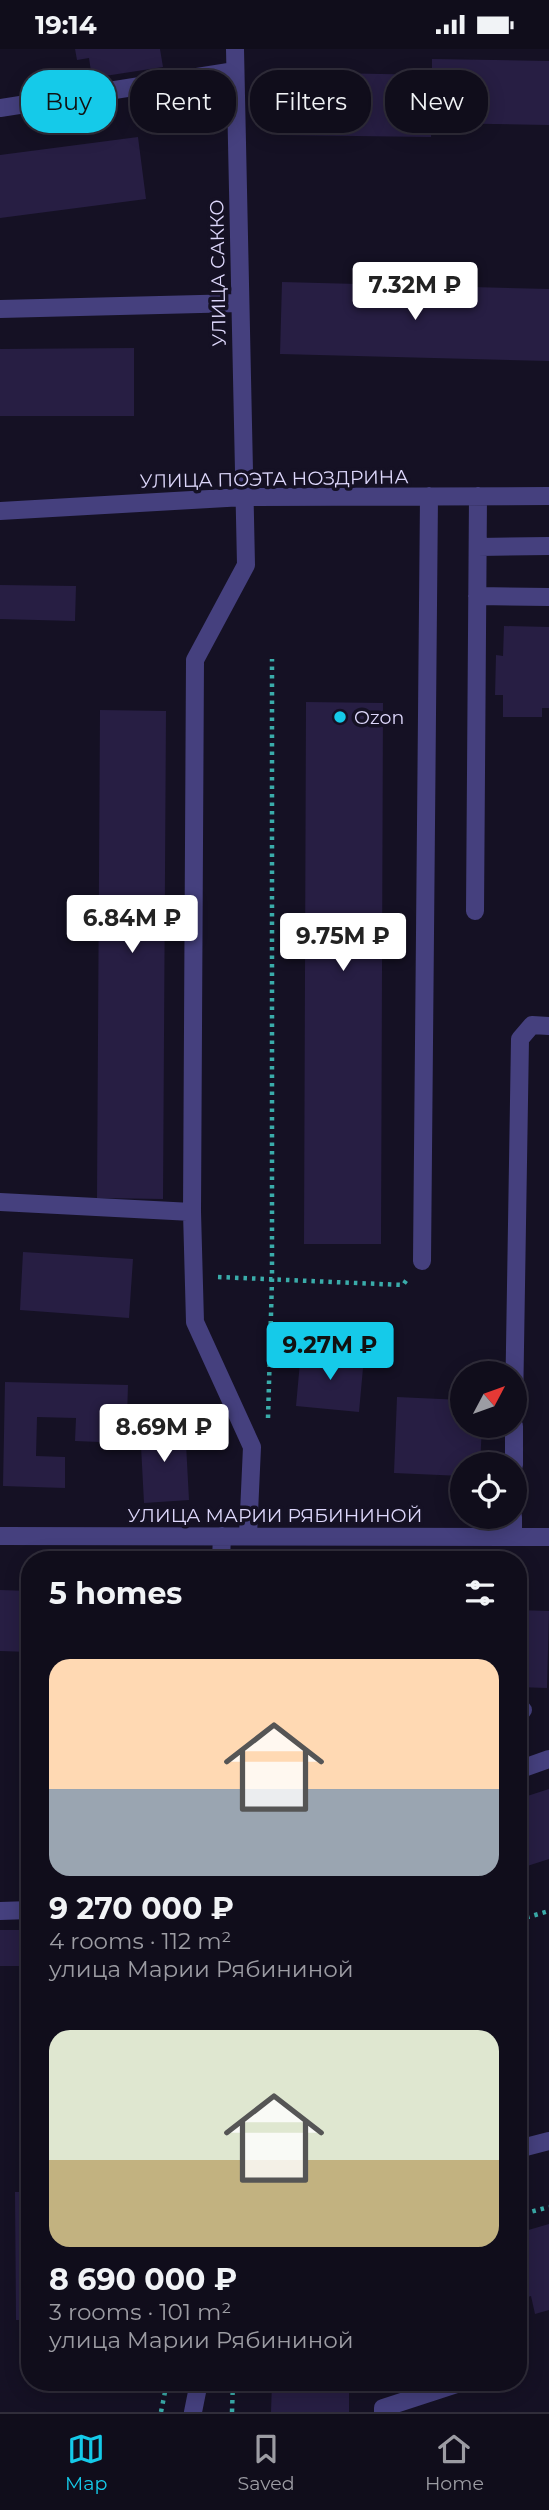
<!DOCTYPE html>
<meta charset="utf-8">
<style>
body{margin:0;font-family:Montserrat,sans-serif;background:#1e1b28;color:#f1f3f6;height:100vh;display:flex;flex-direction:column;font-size:26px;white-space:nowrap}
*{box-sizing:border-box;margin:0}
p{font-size:23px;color:#9c9ca3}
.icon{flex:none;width:38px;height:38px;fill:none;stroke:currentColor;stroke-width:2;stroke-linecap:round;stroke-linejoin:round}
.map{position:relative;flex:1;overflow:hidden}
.panel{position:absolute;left:21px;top:1502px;width:506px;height:840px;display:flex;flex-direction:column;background:#100d1b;border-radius:28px;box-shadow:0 4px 18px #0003,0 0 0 2px #302d3a}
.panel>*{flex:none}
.top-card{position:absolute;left:21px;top:21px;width:508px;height:63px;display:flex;gap:14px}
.needle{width:46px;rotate:49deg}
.buttons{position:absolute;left:450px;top:1312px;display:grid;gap:14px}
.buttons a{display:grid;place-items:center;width:77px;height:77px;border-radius:50%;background:#100d1b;box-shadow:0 4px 18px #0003,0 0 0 2px #302d3a;font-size:35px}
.price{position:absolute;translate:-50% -60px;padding:0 16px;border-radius:7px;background:#fff;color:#222;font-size:23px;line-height:46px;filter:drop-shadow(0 2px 4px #0008)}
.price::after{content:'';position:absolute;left:50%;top:42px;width:21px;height:16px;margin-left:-10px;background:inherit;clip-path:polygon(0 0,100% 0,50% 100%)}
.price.active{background:#15cae9;color:#111}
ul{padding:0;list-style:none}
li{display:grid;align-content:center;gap:14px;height:371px;padding:0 28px}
li span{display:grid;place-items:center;height:217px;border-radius:21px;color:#555}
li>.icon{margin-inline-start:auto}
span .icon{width:126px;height:126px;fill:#fffc;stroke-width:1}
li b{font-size:30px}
h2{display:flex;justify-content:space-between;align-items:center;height:84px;padding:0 28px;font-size:30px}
.tag{padding:0 24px;border-radius:28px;background:#100d1b;box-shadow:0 4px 18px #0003,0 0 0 2px #302d3a;font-size:24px;line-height:63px}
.tag.active{background:#15cae9;color:#111}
.status{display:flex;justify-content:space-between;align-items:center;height:49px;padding:0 35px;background:#100d1b;direction:ltr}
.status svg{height:19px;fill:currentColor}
.tabs{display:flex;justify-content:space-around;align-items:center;height:98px;border-top:2px solid #302d3a;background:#100d1b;font-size:19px;color:#9c9ca3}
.tabs a{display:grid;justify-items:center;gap:4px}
.tabs .active{color:#15cae9}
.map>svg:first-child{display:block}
.building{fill:#271e43}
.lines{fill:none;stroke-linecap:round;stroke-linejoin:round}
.path{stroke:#3aacaa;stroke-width:4.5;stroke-dasharray:3.5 5;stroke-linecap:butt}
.minor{stroke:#45407e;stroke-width:18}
.poi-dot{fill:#15cae9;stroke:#151124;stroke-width:2.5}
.labels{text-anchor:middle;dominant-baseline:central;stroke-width:7;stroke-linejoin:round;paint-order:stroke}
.street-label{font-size:19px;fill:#ddd7fb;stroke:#151124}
.poi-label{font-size:19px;fill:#ddd7fb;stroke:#151124;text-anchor:start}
</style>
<div class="status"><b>19:14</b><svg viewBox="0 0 49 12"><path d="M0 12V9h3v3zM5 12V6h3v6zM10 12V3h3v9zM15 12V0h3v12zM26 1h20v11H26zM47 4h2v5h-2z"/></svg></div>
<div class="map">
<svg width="549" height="2363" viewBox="0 0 549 2363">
<rect width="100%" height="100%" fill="#151124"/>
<!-- building -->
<path class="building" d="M 75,0 L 160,0 L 163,18 L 92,29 L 89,9 L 77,11 Z
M 432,10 L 549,12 L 549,76 L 431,74 L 431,88 L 280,86 L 280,23 L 432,26 Z
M 138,88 L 146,150 L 0,169 L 0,106 Z
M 282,233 L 549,240 L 549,312 L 280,305 Z
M 134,299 L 134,367 L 0,367 L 0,300 Z
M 0,536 L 76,537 L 75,572 L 0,570 Z
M 504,577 L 549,578 L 549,659 L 542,659 L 542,668 L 503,668 L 503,646 L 495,646 L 496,606 L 503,607 Z
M 306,653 L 383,654 L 381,1195 L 304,1195 Z
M 100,661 L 166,662 L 163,1150 L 97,1149 Z
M 23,1203 L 133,1210 L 129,1269 L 20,1261 Z
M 301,1302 L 364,1308 L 359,1363 L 296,1357 Z
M 5,1333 L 128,1336 L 127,1369 L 101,1369 L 100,1393 L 75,1392 L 76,1369 L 37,1368 L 36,1407 L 65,1408 L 65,1439 L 3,1437 Z
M 397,1348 L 462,1351 L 462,1377 L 482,1377 L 480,1416 L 462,1416 L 462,1427 L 394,1424 Z
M 185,1376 L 189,1451 L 144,1454 L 140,1378 Z
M 0,1541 L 30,1542 L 30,1603 L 0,1602 Z
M 518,1561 L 549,1562 L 547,1639 L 518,1638 Z
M 549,1740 L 549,1810 L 518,1820 L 518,1750 Z
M 0,1881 L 30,1881 L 30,1917 L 0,1917 Z
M 15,2143 L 30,2143 L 30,2271 L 16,2271 Z
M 549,2175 L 549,2261 L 535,2265 L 531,2247 L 521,2250 L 523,2256 L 518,2257 L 518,2184 Z
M 272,2333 L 349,2333 L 349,2363 L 271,2363 Z"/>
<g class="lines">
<!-- path -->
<path class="path" d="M 218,1228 L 403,1236 L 408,1229
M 268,1369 L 272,1231 L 272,610
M 518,1871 L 549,1862
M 518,2163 L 519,2166 L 549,2158
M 161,2363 L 167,2333
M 232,2363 L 233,2333"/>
<!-- minor -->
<path class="minor" d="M 235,0 L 246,516 L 195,611 L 192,1163 L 195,1273 L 252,1398 L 248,1486
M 0,59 L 235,22
M 0,260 L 240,254
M 0,462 L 244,448 L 549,447
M 478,498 L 549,497
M 477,547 L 549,548
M 475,862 L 478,447
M 0,1153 L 192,1163
M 422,1212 L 429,447
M 514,1360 L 520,990 L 532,976 L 549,977
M 514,1416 L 514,1377
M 513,1468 L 513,1488
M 0,1487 L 549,1488
M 221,1510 L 222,1487
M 518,1661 L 523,1661
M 518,1721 L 549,1710
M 0,1862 L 30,1861
M 518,2100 L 549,2092
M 193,2363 L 199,2333
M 383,2363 L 383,2359 L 463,2333"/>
</g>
<!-- markers -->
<circle class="poi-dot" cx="340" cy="668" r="7"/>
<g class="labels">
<!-- street labels -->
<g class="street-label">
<text transform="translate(218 224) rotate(-91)">УЛИЦА САККО</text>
<text transform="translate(274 430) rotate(-1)">УЛИЦА ПОЭТА НОЗДРИНА</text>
<text x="275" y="1466">УЛИЦА МАРИИ РЯБИНИНОЙ</text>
</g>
<!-- poi labels -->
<g class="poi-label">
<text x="354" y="668">Ozon</text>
</g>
</g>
</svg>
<div class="buttons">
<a><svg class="needle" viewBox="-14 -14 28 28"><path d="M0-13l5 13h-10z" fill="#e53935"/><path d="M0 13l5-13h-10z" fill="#9c9ca3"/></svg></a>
<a><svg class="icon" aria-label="locate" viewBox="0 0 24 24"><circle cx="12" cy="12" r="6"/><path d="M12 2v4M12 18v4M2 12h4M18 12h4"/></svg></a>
</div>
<b class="price" style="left:415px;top:273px">7.32M ₽</b>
<b class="price" style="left:132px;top:906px">6.84M ₽</b>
<b class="price" style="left:343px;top:924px">9.75M ₽</b>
<b class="price active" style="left:330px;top:1333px">9.27M ₽</b>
<b class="price" style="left:164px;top:1415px">8.69M ₽</b>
<div class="top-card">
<a class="tag active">Buy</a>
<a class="tag">Rent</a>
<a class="tag">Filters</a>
<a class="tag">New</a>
</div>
<section class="panel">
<h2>5 homes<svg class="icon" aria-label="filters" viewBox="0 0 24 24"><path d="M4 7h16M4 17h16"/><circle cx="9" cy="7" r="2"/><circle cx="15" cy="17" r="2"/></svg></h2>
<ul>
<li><span style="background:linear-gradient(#ffd9b3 60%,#9aa5b1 0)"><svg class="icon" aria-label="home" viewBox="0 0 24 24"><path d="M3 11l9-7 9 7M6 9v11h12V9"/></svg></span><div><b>9 270 000 ₽</b><p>4 rooms · 112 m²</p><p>улица Марии Рябининой</p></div></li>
<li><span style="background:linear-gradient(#dfe7d0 60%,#c2b280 0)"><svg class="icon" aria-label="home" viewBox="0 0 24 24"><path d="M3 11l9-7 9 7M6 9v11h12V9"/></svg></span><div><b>8 690 000 ₽</b><p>3 rooms · 101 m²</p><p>улица Марии Рябининой</p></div></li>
</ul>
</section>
</div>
<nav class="tabs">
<a class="active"><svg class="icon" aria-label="map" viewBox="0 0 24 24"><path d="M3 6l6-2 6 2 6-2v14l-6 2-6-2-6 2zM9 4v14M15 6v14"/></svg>Map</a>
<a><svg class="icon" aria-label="saved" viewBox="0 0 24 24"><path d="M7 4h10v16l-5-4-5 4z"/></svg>Saved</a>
<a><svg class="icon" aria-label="home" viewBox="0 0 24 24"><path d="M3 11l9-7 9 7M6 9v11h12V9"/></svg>Home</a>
</nav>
